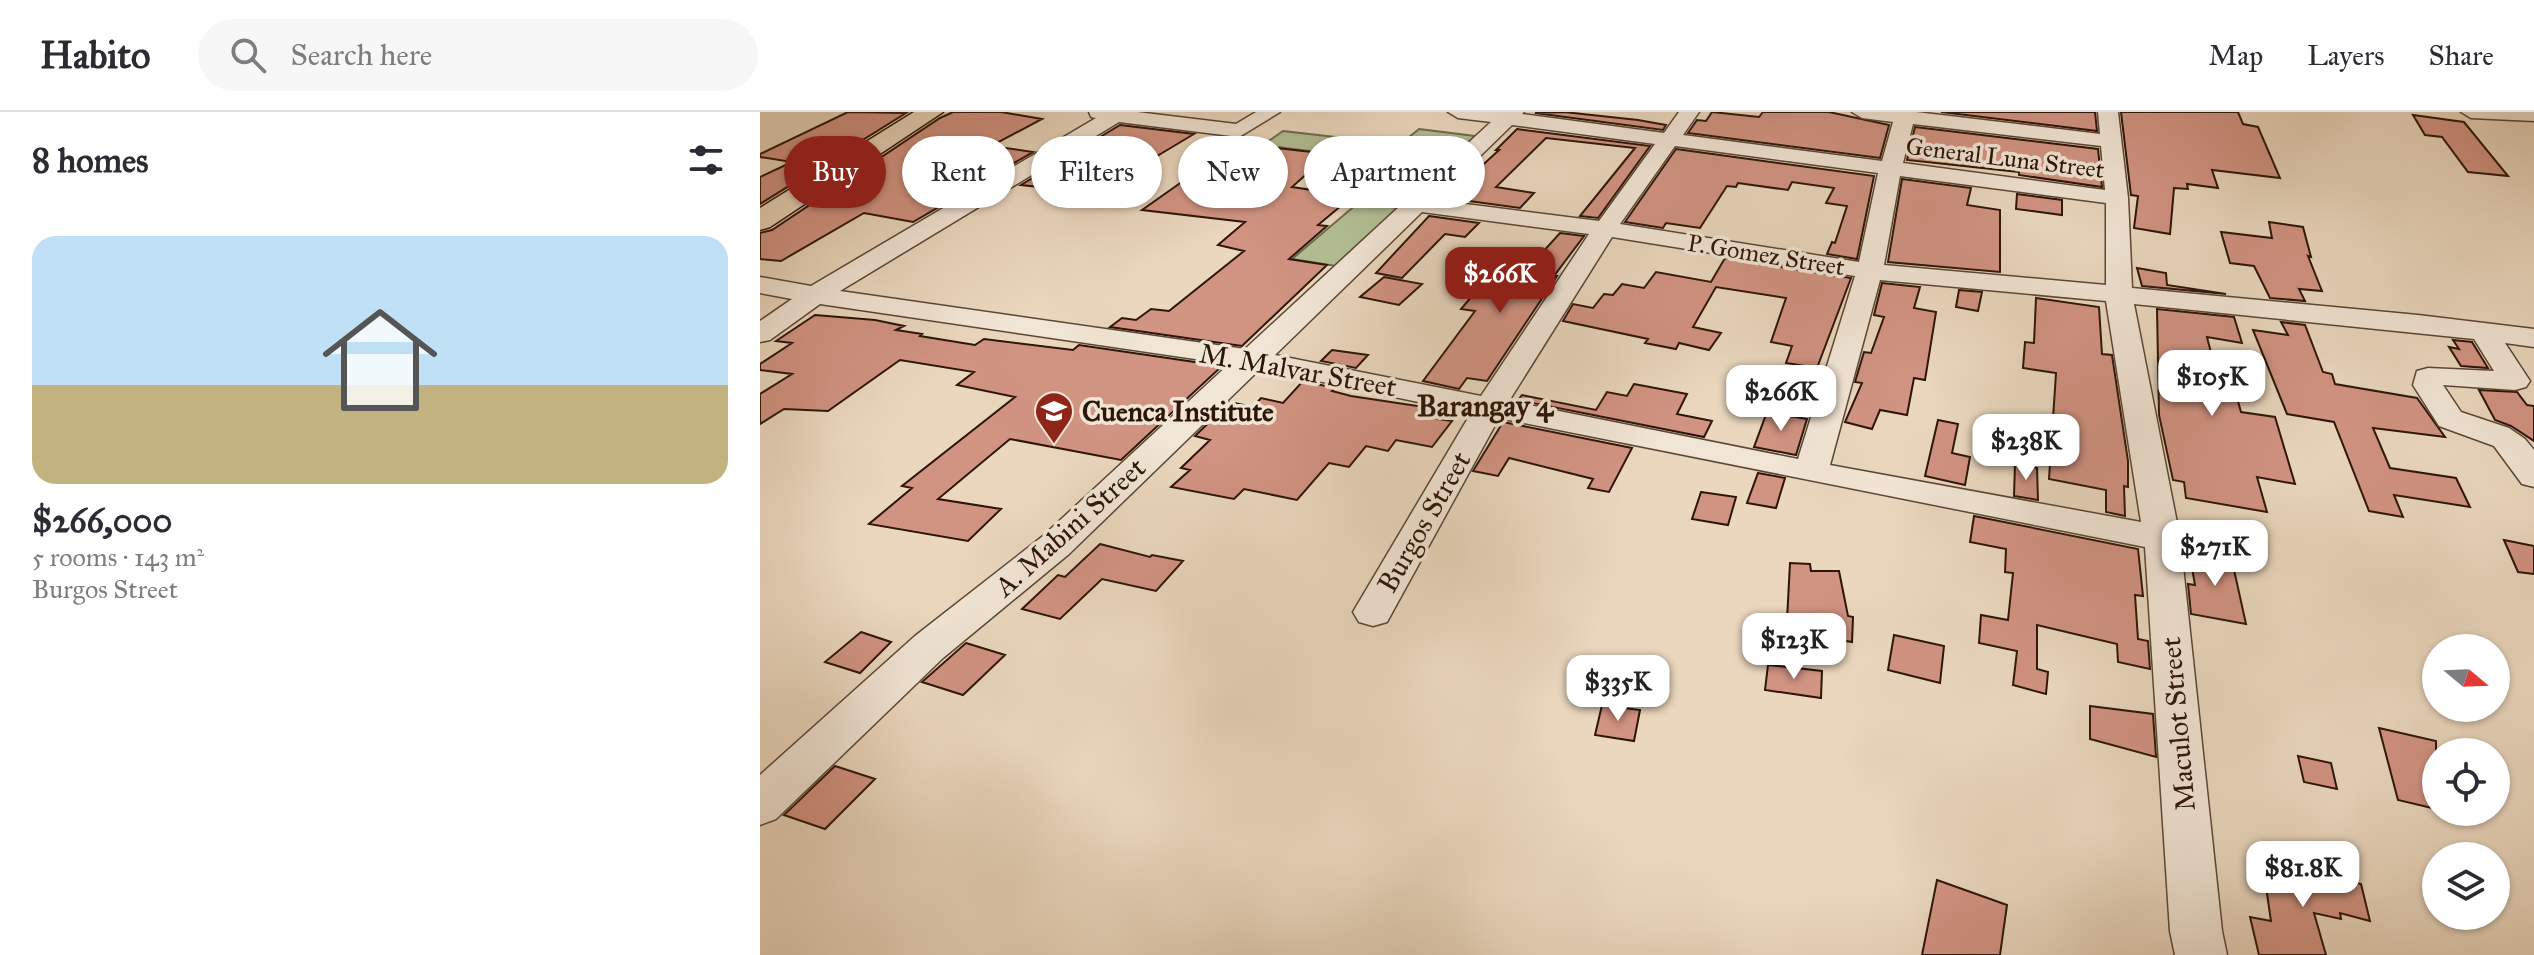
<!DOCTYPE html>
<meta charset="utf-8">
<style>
body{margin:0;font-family:"IM FELL Great Primer",serif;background:#f7f7f7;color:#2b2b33;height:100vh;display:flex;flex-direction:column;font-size:30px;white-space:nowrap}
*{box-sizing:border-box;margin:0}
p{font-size:26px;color:#7c7c81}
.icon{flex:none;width:44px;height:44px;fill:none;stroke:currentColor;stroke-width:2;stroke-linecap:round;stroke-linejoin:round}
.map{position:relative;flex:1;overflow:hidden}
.side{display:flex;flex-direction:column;background:#fff;width:760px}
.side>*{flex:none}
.guide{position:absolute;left:24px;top:24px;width:760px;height:72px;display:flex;gap:16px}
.needle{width:52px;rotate:109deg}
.controls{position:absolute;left:1662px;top:522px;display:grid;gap:16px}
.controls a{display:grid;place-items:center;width:88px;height:88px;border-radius:50%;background:#fff;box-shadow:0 2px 6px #0004;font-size:40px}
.price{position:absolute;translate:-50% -68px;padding:0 18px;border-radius:16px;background:#fff;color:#222;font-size:26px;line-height:52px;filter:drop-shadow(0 2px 4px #0008)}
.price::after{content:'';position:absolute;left:50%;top:48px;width:24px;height:18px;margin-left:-12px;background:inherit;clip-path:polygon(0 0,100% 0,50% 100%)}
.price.on{background:#8f2418;color:#fff}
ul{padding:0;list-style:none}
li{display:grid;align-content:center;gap:16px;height:424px;padding:0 32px}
li span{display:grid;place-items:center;height:248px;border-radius:24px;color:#555}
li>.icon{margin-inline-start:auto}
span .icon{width:144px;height:144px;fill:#fffc;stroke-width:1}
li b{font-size:34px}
h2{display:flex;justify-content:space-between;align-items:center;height:96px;padding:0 32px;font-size:34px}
.chip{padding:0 28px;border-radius:36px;background:#fff;box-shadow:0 2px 6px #0004;font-size:28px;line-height:72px}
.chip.on{background:#8f2418;color:#fff}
header{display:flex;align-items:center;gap:48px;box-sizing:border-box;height:112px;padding:0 40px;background:#fff;border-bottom:2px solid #e1e1e2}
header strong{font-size:38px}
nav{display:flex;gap:44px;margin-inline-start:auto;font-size:28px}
.search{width:560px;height:72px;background:#f7f7f7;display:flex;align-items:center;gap:20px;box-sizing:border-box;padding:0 28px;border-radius:44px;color:#7c7c81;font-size:30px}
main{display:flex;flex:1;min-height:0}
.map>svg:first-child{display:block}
.green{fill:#b2bf95;stroke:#706a4e;stroke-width:2}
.building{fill:#d19382;stroke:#2d1507;stroke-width:2}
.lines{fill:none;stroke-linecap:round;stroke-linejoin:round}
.minor-casing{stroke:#5c4635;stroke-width:3}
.major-casing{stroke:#2d1507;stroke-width:3}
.minor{fill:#f1e5d5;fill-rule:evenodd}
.major{fill:#ead7be;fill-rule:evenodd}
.labels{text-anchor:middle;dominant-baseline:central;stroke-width:7;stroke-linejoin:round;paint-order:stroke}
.far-street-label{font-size:24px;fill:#2d1507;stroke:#f1e5d5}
.street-label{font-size:28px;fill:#2d1507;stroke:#f1e5d5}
.poi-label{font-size:28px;font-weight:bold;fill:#2d1507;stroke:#f1e5d5;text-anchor:start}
.neighbourhood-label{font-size:30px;font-weight:bold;fill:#2d1507;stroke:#f1e5d5}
</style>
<header>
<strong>Habito</strong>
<div class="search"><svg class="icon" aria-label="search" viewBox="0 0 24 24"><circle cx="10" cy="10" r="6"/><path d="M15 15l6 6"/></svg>Search here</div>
<nav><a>Map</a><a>Layers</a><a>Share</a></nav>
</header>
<main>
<section class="side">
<h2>8 homes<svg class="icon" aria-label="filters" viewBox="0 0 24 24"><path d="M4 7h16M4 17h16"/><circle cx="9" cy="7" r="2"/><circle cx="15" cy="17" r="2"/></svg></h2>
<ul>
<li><span style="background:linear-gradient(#bfe0f5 60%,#c2b280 0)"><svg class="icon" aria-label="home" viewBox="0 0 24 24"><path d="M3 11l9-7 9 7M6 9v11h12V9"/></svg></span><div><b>$266,000</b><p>5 rooms · 143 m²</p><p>Burgos Street</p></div></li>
</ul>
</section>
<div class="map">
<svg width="1774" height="843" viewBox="0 0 1774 843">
<rect width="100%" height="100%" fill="#ead7be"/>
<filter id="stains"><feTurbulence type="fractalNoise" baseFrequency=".0025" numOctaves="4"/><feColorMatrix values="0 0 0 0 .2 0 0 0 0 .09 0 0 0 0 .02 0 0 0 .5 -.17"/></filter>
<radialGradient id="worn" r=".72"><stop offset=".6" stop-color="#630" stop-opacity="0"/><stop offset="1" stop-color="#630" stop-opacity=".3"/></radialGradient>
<!-- green -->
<path class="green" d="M 659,17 L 715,24 L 648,87 L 621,82 L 599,70 L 600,65 Z
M 523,19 L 584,26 L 565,41 L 503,33 Z
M 598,91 L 638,96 L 576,154 L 532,147 Z"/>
<!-- building -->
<path class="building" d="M 88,0 L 146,1 L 0,92 L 0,65 L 32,50 L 0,45 L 0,42 Z
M 193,0 L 241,0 L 282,7 L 231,34 L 273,40 L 153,110 L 104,101 L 21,149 L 0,147 L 0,121 L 12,118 L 180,6 Z
M 804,0 L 878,8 L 906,13 L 903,18 L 775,1 Z
M 952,0 L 999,5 L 1003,0 L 1069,0 L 1129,13 L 1120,46 L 928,21 L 937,8 L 946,9 Z
M 1181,0 L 1335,0 L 1337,19 Z
M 1361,0 L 1478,0 L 1483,12 L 1498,15 L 1520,66 L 1452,58 L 1458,76 L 1427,72 L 1428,77 L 1414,76 L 1410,122 L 1374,116 L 1378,84 L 1371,83 Z
M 1653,3 L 1704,10 L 1748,64 L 1708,60 L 1682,25 L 1665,23 Z
M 360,13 L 434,22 L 335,81 L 261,73 Z
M 1155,15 L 1338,37 L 1342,75 L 1259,63 L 1259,60 L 1147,48 Z
M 757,17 L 890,34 L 838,106 L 820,104 L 875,36 L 786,26 L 736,75 L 774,81 L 760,96 L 687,86 L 739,38 L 736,38 Z
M 517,36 L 569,42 L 532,75 L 593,84 L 558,113 L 567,114 L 529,147 L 567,153 L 482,234 L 350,215 L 362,206 L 376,208 L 391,197 L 409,199 L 484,139 L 458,133 L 485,110 L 382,98 L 450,50 L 489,55 Z
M 916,37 L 1114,64 L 1097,147 L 1067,142 L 1072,130 L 1075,131 L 1087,94 L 1066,91 L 1074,76 L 1032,70 L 1028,78 L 978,71 L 976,75 L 967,74 L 940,116 L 906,111 L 903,116 L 865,110 Z
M 1142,67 L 1211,76 L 1207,93 L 1240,98 L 1240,160 L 1128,150 Z
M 1257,82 L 1302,88 L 1302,103 L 1256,97 Z
M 669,104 L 719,111 L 705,125 L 685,122 L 642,166 L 616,161 Z
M 1509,110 L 1543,115 L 1551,145 L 1548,144 L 1562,179 L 1539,177 L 1545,189 L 1510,186 L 1494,154 L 1470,151 L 1461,120 L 1512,126 Z
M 800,121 L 824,124 L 794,164 L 797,164 L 727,269 L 707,266 L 699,277 L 663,269 L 715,199 L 701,197 L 742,149 L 770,154 Z
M 965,146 L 1091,166 L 1057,256 L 1026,251 L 1032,234 L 1011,230 L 1026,186 L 956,175 L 933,215 L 961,221 L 949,238 L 919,231 L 916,237 L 885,231 L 888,227 L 803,209 L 813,192 L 833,196 L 844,182 L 853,183 L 862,172 L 884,176 L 896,160 L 951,170 Z
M 1377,156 L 1406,161 L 1407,173 L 1466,182 L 1382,174 Z
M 624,165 L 662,172 L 639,193 L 600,185 Z
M 1122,171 L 1160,175 L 1154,196 L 1176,200 L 1165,268 L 1154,266 L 1147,303 L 1120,298 L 1112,317 L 1085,310 L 1102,271 L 1095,270 L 1104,240 L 1111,241 L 1124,205 L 1114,203 Z
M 1199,178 L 1222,180 L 1218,199 L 1196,195 Z
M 1276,186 L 1339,195 L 1342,242 L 1352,243 L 1368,349 L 1368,375 L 1364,374 L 1365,404 L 1346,400 L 1346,378 L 1289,367 L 1296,261 L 1263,256 L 1265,230 L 1274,231 Z
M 1397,197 L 1474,205 L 1482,231 L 1447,225 L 1461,280 L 1476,282 L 1481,300 L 1515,305 L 1535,372 L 1497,365 L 1507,400 L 1426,386 L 1424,370 L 1413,368 L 1399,303 Z
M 55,203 L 115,208 L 144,214 L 136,218 L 162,222 L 160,224 L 215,233 L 224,227 L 313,238 L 319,233 L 462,254 L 361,348 L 250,327 L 178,387 L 241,397 L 208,429 L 109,412 L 152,376 L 142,374 L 255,285 L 197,273 L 214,260 L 140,248 L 68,299 L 24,297 L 0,312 L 0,282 L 32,262 L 0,258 L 0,252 L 32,231 L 16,229 Z
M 1521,210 L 1545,213 L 1563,260 L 1572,262 L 1575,272 L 1657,286 L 1685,325 L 1613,316 L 1630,356 L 1696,366 L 1710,395 L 1634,383 L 1643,405 L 1609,399 L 1574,310 L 1527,302 L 1493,218 L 1528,223 Z
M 1693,228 L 1712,230 L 1728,256 L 1701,254 L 1689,235 L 1699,237 Z
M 572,238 L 608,243 L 596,256 L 561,249 Z
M 543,269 L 575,276 L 572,279 L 591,284 L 684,298 L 678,307 L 692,309 L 672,335 L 636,328 L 628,339 L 606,334 L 589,355 L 569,351 L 537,388 L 484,377 L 474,387 L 411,375 L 430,358 L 421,356 L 450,328 L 435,324 L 470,290 L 493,295 L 501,286 L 523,291 Z
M 874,272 L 927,282 L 917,302 L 952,309 L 944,325 L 758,288 L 762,283 L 836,298 L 847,280 L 867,284 Z
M 1719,278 L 1757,280 L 1767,293 L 1774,294 L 1774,329 L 1751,314 L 1735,308 Z
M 1007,300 L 1047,307 L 1036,343 L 994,335 Z
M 1178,308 L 1198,312 L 1192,341 L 1210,345 L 1205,373 L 1165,364 Z
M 743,310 L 872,336 L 849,380 L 828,376 L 833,367 L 749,346 L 738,364 L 713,359 Z
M 1255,352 L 1277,356 L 1278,388 L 1254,384 Z
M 998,361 L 1025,366 L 1016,396 L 987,391 Z
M 941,380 L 976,385 L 968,413 L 932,407 Z
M 1214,404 L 1378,437 L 1383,484 L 1375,483 L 1378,527 L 1388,529 L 1390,557 L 1358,550 L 1357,532 L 1277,513 L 1277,557 L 1288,560 L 1286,582 L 1253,573 L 1257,539 L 1219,531 L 1221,503 L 1248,508 L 1253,461 L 1245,460 L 1246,437 L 1210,430 Z
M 1744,428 L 1774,434 L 1774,462 L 1758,460 Z
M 340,432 L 390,445 L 392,443 L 423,449 L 396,479 L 342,467 L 300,507 L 262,497 L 298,463 L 305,465 Z
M 1432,437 L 1471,444 L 1486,512 L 1431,502 L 1428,472 L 1435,473 L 1432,456 L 1436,457 Z
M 1030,451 L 1050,452 L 1051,459 L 1079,459 L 1088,504 L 1093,505 L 1092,530 L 1056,524 L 1057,514 L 1027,508 Z
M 101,520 L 131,530 L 100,561 L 65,550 Z
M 1134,523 L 1184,534 L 1180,571 L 1128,558 Z
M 206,531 L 245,543 L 203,583 L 162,570 Z
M 1008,553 L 1062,559 L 1061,586 L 1005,578 Z
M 842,593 L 880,598 L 874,629 L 835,623 Z
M 1330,594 L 1393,602 L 1396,645 L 1330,627 Z
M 1619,616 L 1676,629 L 1676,697 L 1638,688 Z
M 1538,644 L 1571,651 L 1577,677 L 1544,670 Z
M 75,654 L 115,667 L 65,717 L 24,703 Z
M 1502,747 L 1601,772 L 1610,809 L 1580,801 L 1581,807 L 1554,801 L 1566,843 L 1499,843 L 1490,805 L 1511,809 Z
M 1177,768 L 1247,793 L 1240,843 L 1162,843 Z"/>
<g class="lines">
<!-- minor casing -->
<g class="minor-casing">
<path id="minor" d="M 377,0 L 476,12 L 496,0 L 520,0 L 479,25 L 359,10 L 80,179 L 485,237 L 731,10 L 698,6 L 688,0 L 764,0 L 762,2 L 904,21 L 919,0 L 939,0 L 923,23 L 1122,49 L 1133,10 L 1102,6 L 1092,0 L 1156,0 L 1340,22 L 1338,0 L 1358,0 L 1368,86 L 1372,176 L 1658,203 L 1774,217 L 1774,235 L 1745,231 L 1770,269 L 1766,275 L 1755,278 L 1683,273 L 1701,300 L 1749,316 L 1765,327 L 1774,338 L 1774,375 L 1762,372 L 1734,334 L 1679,314 L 1653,273 L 1657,259 L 1668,256 L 1734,259 L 1714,227 L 1374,192 L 1420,426 L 1462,819 L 1467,843 L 1415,843 L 1410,819 L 1385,435 L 739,306 L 627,510 L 613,514 L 599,510 L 593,500 L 711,301 L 500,257 L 309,442 L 183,546 L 16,707 L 0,713 L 0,663 L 155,524 L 283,424 L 469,252 L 60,192 L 10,228 L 0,230 L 0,209 L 32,187 L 0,181 L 0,165 L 51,174 L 336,6 L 331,5 L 329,0 ZM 1153,12 L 1341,34 L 1345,78 L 1143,51 ZM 752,13 L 895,32 L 839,109 L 675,88 ZM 915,34 L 1118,61 L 1099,150 L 860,112 ZM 1140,64 L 1346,91 L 1346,173 L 1124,153 ZM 662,100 L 829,122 L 721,284 L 515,243 ZM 852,125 L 1095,164 L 1038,347 L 749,289 ZM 1120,168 L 1346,189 L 1381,410 L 1070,353 Z
M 1701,0 L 1774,0 L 1774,9 L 1711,6 Z"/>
</g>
<!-- major casing -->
<g class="major-casing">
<path id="major" d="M 154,0 L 183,0 L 10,115 L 0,118 L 0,96 Z"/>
</g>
<!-- minor -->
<use href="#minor" class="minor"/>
<!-- major -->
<use href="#major" class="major"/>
</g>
<!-- icons -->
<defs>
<g id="school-pin" transform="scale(2)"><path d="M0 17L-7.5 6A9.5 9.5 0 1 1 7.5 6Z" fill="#8f2418" stroke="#f1e5d5"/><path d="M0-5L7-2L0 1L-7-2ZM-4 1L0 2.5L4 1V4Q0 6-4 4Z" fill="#fff"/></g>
</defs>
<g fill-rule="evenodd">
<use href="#school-pin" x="294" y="299"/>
</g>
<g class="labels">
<!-- far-street labels -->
<g class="far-street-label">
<text transform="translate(1245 46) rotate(7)">General Luna Street</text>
<text transform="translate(1006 143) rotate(9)">P. Gomez Street</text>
</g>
<!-- street labels -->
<g class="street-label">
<text transform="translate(538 258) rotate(10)">M. Malvar Street</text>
<text transform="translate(664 410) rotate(-60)">Burgos Street</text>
<text transform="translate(310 415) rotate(-42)">A. Mabini Street</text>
<text transform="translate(1418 612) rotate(-95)">Maculot Street</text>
</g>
<!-- poi labels -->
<g class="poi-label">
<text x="322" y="299">Cuenca Institute</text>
</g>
<!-- neighbourhood labels -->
<g class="neighbourhood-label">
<text x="725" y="294">Barangay 4</text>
</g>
</g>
<rect width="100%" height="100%" filter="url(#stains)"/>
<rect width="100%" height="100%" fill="url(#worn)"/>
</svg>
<div class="controls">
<a><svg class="needle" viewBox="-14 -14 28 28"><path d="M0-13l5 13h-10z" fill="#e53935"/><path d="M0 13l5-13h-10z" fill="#7c7c81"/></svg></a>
<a><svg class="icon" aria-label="locate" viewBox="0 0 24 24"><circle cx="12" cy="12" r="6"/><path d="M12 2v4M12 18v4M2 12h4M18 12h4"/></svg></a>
<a><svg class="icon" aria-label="layers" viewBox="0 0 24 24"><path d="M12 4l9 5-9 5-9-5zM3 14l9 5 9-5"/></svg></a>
</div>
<b class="price on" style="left:740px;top:203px">$266K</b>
<b class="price" style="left:1452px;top:306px">$105K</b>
<b class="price" style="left:1021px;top:321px">$266K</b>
<b class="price" style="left:1266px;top:370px">$238K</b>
<b class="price" style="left:1455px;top:476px">$271K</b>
<b class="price" style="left:1034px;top:569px">$123K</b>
<b class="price" style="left:858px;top:611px">$335K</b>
<b class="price" style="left:1543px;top:797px">$81.8K</b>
<div class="guide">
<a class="chip on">Buy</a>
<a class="chip">Rent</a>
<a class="chip">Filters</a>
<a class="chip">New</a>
<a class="chip">Apartment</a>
</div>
</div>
</main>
